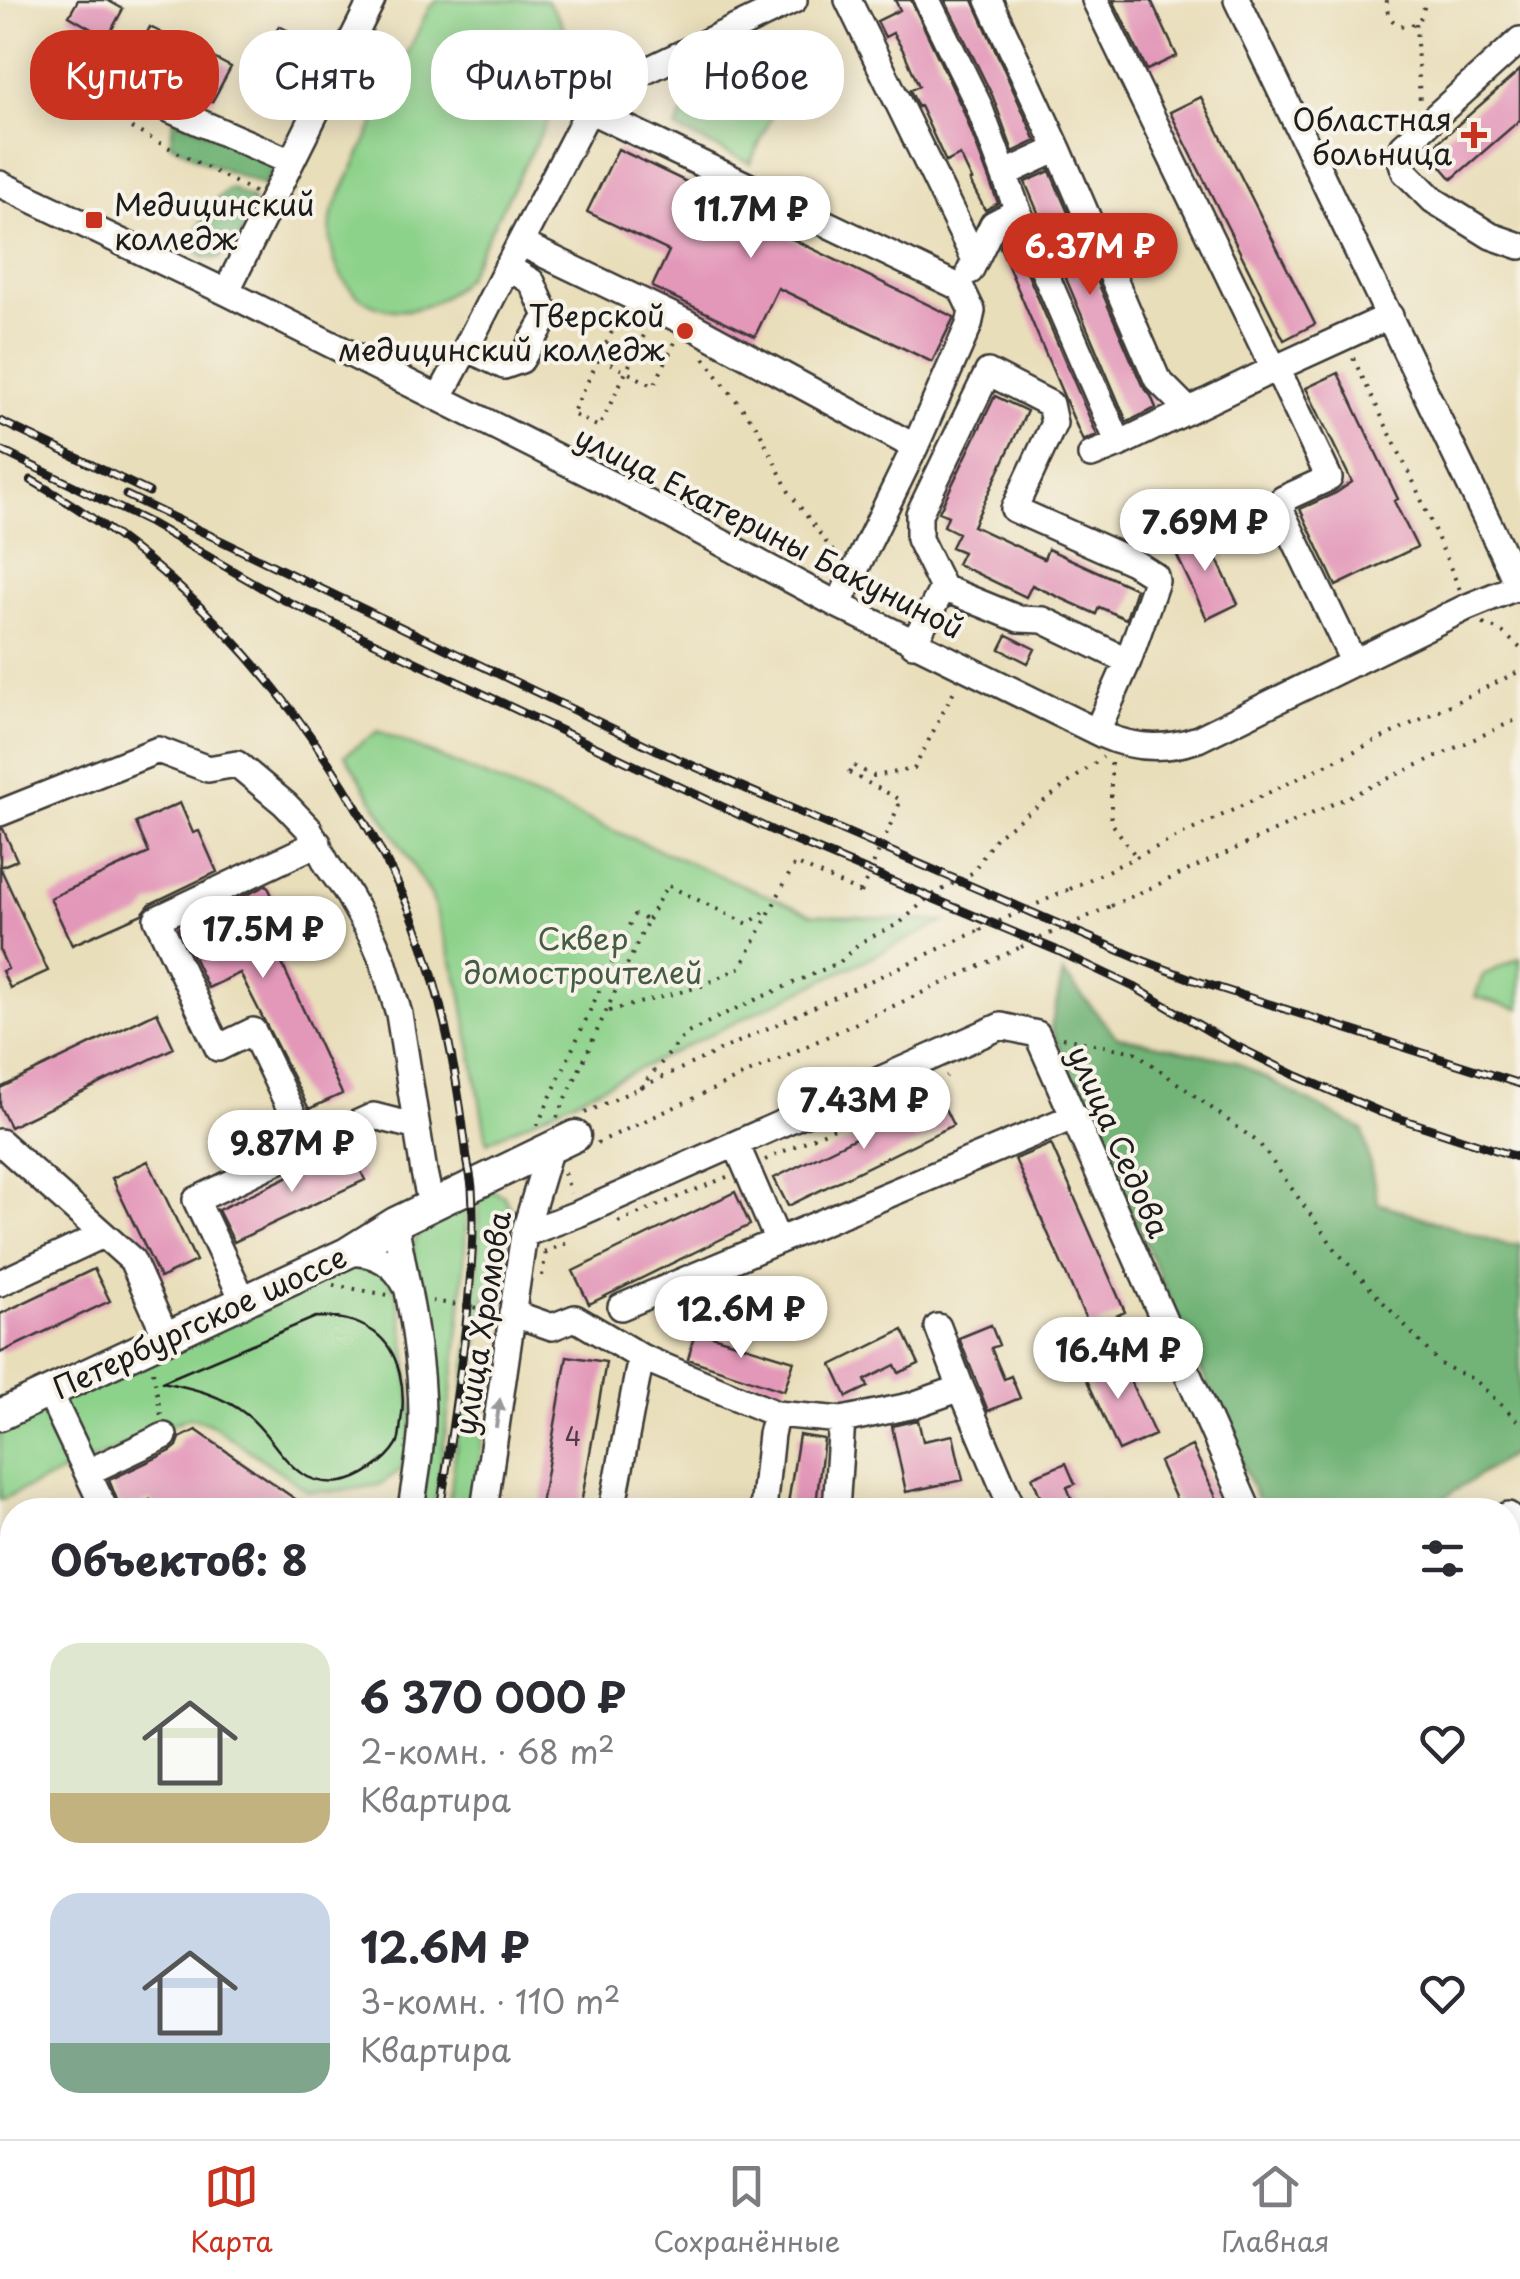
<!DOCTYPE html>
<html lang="ru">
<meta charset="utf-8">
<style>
body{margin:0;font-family:"Playpen Sans",sans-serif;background:#f7f7f7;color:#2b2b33;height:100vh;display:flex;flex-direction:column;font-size:38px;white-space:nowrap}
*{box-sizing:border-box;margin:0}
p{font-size:32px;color:#7c7c81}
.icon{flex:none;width:55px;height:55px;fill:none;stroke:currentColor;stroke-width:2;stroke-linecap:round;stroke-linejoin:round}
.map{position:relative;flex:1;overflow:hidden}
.sheet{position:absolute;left:0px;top:1498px;width:1520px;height:642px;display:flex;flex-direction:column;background:#fff;border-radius:40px 40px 0 0;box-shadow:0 5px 25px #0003}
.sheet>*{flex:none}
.top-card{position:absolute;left:30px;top:30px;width:1000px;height:90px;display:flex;gap:20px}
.price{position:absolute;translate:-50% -85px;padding:0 22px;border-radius:35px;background:#fff;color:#222;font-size:32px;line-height:65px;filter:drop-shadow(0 2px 5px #0008)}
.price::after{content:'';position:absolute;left:50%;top:60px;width:30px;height:22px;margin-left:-15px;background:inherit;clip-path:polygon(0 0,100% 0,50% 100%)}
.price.current{background:#c8321e;color:#fff}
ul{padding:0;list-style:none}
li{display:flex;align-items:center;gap:30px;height:250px;padding:0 50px}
li span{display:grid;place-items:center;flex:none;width:280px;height:200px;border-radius:30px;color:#555}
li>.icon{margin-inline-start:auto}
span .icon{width:120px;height:120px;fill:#fffc;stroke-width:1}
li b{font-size:42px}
h2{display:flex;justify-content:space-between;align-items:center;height:120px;padding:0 50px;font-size:42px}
.chip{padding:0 35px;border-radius:40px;background:#fff;box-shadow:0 5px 25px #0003;font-size:35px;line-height:90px}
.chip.current{background:#c8321e;color:#fff}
.tabs{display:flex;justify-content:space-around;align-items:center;height:140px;border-top:2px solid #e1e1e2;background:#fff;font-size:28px;color:#7c7c81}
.tabs a{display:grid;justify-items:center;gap:5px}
.tabs .current{color:#c8321e}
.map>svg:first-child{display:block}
.green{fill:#8dd28b;stroke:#547754;stroke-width:2.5}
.forest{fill:#72b477;stroke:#47684a;stroke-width:2.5}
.building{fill:#e398b9}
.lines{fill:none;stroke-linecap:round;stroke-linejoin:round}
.minor-casing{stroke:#3b3934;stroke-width:30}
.major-casing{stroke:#3b3934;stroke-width:35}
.path{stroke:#3b3934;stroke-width:4;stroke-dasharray:2.5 8;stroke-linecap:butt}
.minor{stroke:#fff;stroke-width:25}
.major{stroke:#fff;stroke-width:30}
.tram{stroke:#1c1c1c;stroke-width:2.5}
.rail-casing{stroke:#1c1c1c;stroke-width:9}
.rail{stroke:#f7f3e8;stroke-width:5;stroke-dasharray:15;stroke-linecap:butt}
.path-bridge{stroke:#3b3934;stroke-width:4;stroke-dasharray:2.5 8;stroke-linecap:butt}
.oneway{fill:#999}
.poi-dot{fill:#c8321e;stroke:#f7f3e8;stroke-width:4}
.labels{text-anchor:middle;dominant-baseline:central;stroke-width:8;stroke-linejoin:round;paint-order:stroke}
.number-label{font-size:25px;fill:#4e3b43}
.poi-label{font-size:30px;fill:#1c1c1c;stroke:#f7f3e8;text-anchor:end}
.street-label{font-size:30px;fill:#1c1c1c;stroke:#f7f3e8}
.park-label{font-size:30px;fill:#445c43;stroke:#f7f3e8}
</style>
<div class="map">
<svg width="1520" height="2139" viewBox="0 0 1520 2139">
<rect width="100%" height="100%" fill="#f7f3e8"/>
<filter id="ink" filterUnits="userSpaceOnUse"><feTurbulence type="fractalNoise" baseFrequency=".01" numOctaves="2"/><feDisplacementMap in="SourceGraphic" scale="20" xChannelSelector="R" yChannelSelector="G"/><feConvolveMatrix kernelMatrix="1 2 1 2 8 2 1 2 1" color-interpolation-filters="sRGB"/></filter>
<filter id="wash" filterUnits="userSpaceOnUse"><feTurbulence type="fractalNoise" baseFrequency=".0048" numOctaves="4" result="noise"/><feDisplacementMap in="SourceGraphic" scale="40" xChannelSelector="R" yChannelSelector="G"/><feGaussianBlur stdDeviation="2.25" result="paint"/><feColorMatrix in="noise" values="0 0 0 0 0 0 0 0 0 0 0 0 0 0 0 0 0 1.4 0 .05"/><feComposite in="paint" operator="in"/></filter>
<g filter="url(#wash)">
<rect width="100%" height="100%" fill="#e9deba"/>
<!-- green -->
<path class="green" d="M 438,0 L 546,0 C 569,27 573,48 567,83 L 467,276 C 408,345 317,303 332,213 L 429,8 Z
M 701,75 L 775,109 L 750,163 L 676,129 Z
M 378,731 L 811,914 L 944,922 L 487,1142 L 461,991 L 431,895 L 345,755 Z
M 1520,958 L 1520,1009 L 1475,997 L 1483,975 Z
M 493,1191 L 504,1196 L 511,1209 L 505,1281 L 502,1290 L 485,1296 L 468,1402 L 485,1423 L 473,1510 L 448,1510 L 478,1275 L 478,1197 Z
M 466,1205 C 466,1308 449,1408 434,1510 L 423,1510 L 430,1388 L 413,1247 C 419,1221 444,1215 466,1205 Z
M 359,1263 L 375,1269 L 390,1280 L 397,1296 L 403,1323 L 413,1415 L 409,1447 L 401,1470 L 379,1485 L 334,1492 L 308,1491 L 209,1423 L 189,1417 L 0,1500 L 0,1420 Z
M 1520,1751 L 1520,2113 L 1508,2109 L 1508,1756 Z"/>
<!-- forest -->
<path class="forest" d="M 174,118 L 276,162 L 265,186 L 204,162 L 170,143 Z
M 231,188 L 253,200 C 254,223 236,246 218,259 L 202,257 L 194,248 C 195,225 211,200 231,188 Z
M 1063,973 L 1116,1036 L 1234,1061 L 1363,1130 L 1378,1203 L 1510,1246 L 1520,1244 L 1520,1449 L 1425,1510 L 1262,1510 L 1051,1028 Z"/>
<g id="blocks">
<!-- building -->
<path class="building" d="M 78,0 L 107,0 L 123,9 L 107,38 L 69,16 Z
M 895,0 L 911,0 L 963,110 L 998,203 L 985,210 L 970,181 L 972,180 L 960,155 L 946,162 L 920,106 L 918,107 L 910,90 L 919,86 L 904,52 L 893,33 L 885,37 L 877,21 L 900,10 Z
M 945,0 L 973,0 L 1036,141 L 1013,152 L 993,97 Z
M 1113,0 L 1151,0 L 1177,56 L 1147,70 Z
M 279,26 L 301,37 L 298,44 L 313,52 L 298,81 L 284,74 L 279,83 L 256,71 Z
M 150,27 L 176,40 L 160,71 L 134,57 Z
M 202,52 L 231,67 L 212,102 L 184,87 Z
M 1520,70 L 1520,120 L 1452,179 L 1428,151 Z
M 1201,97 L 1315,324 L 1284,340 L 1170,112 Z
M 618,149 L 737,206 L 734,211 L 954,317 L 932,362 L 778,288 L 755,336 L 652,287 L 669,251 L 587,212 Z
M 1050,171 L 1142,385 L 1151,396 L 1156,408 L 1127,422 L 1025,182 Z
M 1010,233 L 1097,435 L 1083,441 L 1000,247 L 1005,236 Z
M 1338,373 L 1398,499 L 1394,501 L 1417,547 L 1336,586 L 1300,509 L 1336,493 L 1352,482 L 1306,388 Z
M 995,396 L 1027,411 L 973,526 L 1044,559 L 1048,549 L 1136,589 L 1126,619 L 1099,607 L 1096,614 L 1032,585 L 1026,597 L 957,564 L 963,552 L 951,547 L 958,533 L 944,526 L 948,516 L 939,512 Z
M 1203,530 L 1238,604 L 1207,619 L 1172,545 Z
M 1007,635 L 1035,649 L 1028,663 L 1000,649 Z
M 180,803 L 193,833 L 199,831 L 217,872 L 150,904 L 142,914 L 72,945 L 50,898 L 149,853 L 136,823 Z
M 0,829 L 3,829 L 17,860 L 0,867 L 48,971 L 10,988 L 2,971 L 8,969 L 0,951 Z
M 267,885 L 296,946 L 278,955 L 342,1094 L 309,1109 L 240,973 L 208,988 L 179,927 Z
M 157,1012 L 174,1048 L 10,1127 L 0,1107 L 0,1088 Z
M 939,1097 L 953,1125 L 788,1206 L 774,1178 Z
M 1051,1144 L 1125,1312 L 1090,1328 L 1015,1159 Z
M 350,1147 L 365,1180 L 234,1242 L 218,1210 Z
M 148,1161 L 196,1261 L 160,1278 L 112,1178 Z
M 735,1192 L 750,1225 L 589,1304 L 573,1271 Z
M 94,1269 L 110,1301 L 0,1353 L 0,1314 Z
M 991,1325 L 999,1345 L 991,1348 L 1004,1379 L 1011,1376 L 1020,1398 L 988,1411 L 959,1338 Z
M 903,1330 L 919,1364 L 899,1373 L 895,1365 L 865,1380 L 868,1387 L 847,1397 L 832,1365 Z
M 696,1331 L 794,1361 L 784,1391 L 688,1359 Z
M 1117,1352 L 1155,1435 L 1119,1451 L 1082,1369 Z
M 567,1356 L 606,1362 L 580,1510 L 540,1510 Z
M 918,1420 L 923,1441 L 953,1435 L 963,1480 L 906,1492 L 892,1426 Z
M 196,1430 L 311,1510 L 155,1510 L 150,1500 L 128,1510 L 121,1510 L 109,1480 L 171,1451 L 177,1446 L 180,1438 Z
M 799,1435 L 824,1439 L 817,1496 L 821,1497 L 820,1510 L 787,1510 Z
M 1192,1446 L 1222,1510 L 1181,1510 L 1159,1462 Z
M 1066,1463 L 1075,1484 L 1067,1487 L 1076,1510 L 1046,1510 L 1032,1477 Z"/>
</g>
</g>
<g filter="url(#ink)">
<use href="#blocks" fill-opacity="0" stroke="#3b3934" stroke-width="2.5"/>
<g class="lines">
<!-- minor casing -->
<g class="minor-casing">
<path id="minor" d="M 848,0 L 975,260
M 927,0 L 978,104 L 1018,211 L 1119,444
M 989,0 L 1058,149
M 1095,0 L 1274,369 L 1282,379 L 1329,478 L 1283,499 L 1282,513 L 1354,663
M 1237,0 L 1520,589
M 1520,40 L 1403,146 L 1401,160 L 1405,172 L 1433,200 L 1491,236 L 1520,246
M 76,61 L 155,103 L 291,162
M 595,112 L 606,90 L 794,0
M 1004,174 L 1058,149 L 1157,379 L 1188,410
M 0,184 L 226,292 L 439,398 L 640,499 L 838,605 L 1103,735 C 1134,749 1166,750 1198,739 L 1465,608 L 1519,586
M 507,267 L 532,282 L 547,316 L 521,360 L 504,366 L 466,348 L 520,243
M 970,271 L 993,224 L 1018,211
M 226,292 L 372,0
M 439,398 L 466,348
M 1091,455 L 1119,444 L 1274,369 L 1390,316
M 943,588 L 1019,619 L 1043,620 L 1128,661 L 1097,731
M 838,605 L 915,447 L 685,322 L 520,243 L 589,110 L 961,288 L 972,311 L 969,325 L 915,447
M 913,644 L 943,588 L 919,539 L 919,514 L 988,372 L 1050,404 L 1054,423 L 1014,509 L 1133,562 L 1155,576 L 1156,581 L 1128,661
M 0,813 L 158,750 L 208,769 L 237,764 L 285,804 L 309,829 L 328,866 L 345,889 L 372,936 L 383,961 L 399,1014 L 424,1172 L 431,1205
M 0,1142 L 132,1260 L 160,1323
M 736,1144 L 778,1241
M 308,1146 L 374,1116 L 417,1127
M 395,1223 C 407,1286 422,1352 422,1417 C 422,1448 415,1479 411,1510
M 524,1234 L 580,1213 L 1001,1026 L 1037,1034 L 1248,1510
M 347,1253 C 374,1251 394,1262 406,1286
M 0,1283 L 103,1235
M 237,1287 L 196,1200 L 308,1146 L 253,1031 L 218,1048 L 157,919 L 318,843
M 621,1307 L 1075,1116
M 512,1313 L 552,1327 L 575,1318 L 641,1357 L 612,1510
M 938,1327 L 961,1388 L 1013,1510
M 641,1357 L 776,1414 L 771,1434 L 763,1510
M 49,1392 L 105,1510
M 776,1414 L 842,1420 L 910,1406 L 961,1388
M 88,1472 L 164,1436
M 484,1510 L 524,1234 L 550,1148
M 836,1510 L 842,1420
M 1508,1515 L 1520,1539
M 0,1583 L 12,1577
M 0,1751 L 12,1745
M 0,1847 L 12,1874
M 1502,2128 L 1520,2133
M 1335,2133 L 1356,2139
M 313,2139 L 315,2128
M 398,2139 L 399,2128
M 509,2139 L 510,2128
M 676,2139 L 677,2128
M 911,2139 L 915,2128
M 1011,2139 L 1015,2128
M 1143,2139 L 1147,2128
M 1426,2139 L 1429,2128"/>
</g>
<!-- major casing -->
<g class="major-casing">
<path id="major" d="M 0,1415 L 347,1253 L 395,1223 L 575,1136"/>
</g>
<!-- path -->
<path class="path" d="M 1387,0 C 1383,34 1427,35 1424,0
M 1416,23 L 1420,103
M 131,128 L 254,192
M 621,313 L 572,414 L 599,427 L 649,325
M 704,358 L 759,430 L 789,492 L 837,557
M 1353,358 L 1414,483 L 1460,590
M 601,359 L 654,386 L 676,340
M 1483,624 L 1500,630 L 1520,648
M 1111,763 L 1111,822 L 1137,858
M 849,773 L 852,765 L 874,776 L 914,769 L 956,687
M 849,773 L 901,800
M 1070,889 L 1520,671
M 1111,906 L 1520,718
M 648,920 L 667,885 L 748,924 L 767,910
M 609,1011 L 699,987 L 741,967 L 795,863 L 861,893
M 1062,1038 L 1135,1052 L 1259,1143 L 1338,1253 L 1440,1364 L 1475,1380 L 1520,1423
M 640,1088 L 686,1034 L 724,1014 L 840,962 L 859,943 L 900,923 L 929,897 L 972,873 L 996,837 L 1103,757
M 585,1113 L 980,930
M 537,1126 L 634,915 L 648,920 L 557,1118
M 597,1143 L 1021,947
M 765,1160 L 947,1076
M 564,1173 L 571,1193
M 618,1222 L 729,1176
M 544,1252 L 567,1243
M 542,1276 L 546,1251
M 333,1285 L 388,1295
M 432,1301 L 491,1310
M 153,1371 L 161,1416
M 1508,1587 L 1520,1610
M 1508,1769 L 1520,1768
M 1508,1829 L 1520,1833
M 1508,1865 L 1520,1823
M 1508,1895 L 1520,1900
M 1508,1924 L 1520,1915
M 1508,1973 L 1520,1976
M 1508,2035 L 1520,2030"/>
<!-- minor -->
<use href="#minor" class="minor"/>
<!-- major -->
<use href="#major" class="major"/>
<!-- tram -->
<path class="tram" d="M 316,1317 C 337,1317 355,1319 374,1332 C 401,1351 406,1392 401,1422 C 400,1429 400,1439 397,1444 C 387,1461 360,1480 341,1482 C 289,1488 279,1440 247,1415 C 222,1395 193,1388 162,1382 Z"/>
<!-- rail casing -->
<g class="rail-casing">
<path id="rail" d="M 0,421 L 149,492
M 0,450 L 150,523 L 278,597 L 784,836 L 1056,950 L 1134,987 L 1226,1041 L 1297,1076 L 1380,1112 L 1520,1158
M 31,480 C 175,561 288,684 368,828 C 385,858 402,890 415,923 C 442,996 457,1073 466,1150 C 467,1163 471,1175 472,1188 C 475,1231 471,1273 467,1316 C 460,1381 450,1445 440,1510
M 126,495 L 659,751 L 1144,961 L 1194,980 L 1520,1084
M 343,2139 L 344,2128"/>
</g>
<!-- rail -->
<use href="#rail" class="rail"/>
<!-- path-bridge -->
<path class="path-bridge" d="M 861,893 L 901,800
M 980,930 L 1070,889
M 1021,947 L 1111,906"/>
</g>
<!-- one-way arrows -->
<defs><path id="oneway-solid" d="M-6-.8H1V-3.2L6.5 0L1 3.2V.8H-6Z" transform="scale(2.5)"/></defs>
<use class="oneway" href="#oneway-solid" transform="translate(498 1413) rotate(-82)"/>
</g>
<!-- markers -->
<g class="poi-dot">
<path d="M1469 120h10v10h10v10h-10v10h-10v-10h-10v-10h10z"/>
<rect x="84" y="210" width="20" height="20" rx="5"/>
<circle cx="685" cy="331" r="10"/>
</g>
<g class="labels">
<!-- number labels -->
<g class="number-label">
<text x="573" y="1436">4</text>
</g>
<!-- poi labels -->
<g class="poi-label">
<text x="1452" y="118">Областная<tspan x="1452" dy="34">больница</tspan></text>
<text x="114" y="203" text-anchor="start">Медицинский<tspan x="114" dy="34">колледж</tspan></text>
<text x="665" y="314">Тверской<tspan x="665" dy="34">медицинский колледж</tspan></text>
</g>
<!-- street labels -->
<g class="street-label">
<text transform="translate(770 531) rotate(27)">улица Екатерины Бакуниной</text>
<text transform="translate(1120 1141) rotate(66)">улица Седова</text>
<text transform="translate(199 1321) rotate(-25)">Петербургское шоссе</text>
<text transform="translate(481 1323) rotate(-81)">улица Хромова</text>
</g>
<!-- park labels -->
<g class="park-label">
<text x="583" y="937">Сквер<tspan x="583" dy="34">домостроителей</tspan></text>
</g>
</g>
</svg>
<b class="price" style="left:751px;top:261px">11.7M ₽</b>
<b class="price current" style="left:1090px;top:298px">6.37M ₽</b>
<b class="price" style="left:1205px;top:574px">7.69M ₽</b>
<b class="price" style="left:263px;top:981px">17.5M ₽</b>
<b class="price" style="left:864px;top:1152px">7.43M ₽</b>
<b class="price" style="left:292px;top:1195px">9.87M ₽</b>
<b class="price" style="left:741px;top:1361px">12.6M ₽</b>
<b class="price" style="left:1118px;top:1402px">16.4M ₽</b>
<div class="top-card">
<a class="chip current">Купить</a>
<a class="chip">Снять</a>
<a class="chip">Фильтры</a>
<a class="chip">Новое</a>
</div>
<section class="sheet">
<h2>Объектов: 8<svg class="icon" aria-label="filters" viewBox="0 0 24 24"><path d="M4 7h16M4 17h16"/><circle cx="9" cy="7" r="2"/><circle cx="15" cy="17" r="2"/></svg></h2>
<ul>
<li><span style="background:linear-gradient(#dfe7d0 75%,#c2b280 0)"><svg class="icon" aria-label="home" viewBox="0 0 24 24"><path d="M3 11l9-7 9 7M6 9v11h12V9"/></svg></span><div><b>6 370 000 ₽</b><p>2-комн. · 68 m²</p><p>Квартира</p></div><svg class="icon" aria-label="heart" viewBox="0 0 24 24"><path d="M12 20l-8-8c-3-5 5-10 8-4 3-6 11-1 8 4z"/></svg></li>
<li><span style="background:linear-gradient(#c9d6e8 75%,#7fa58c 0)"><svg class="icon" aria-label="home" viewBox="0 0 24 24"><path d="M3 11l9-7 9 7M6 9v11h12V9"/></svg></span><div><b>12.6M ₽</b><p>3-комн. · 110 m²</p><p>Квартира</p></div><svg class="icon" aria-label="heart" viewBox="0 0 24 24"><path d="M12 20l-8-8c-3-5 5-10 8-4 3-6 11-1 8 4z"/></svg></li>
</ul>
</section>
</div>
<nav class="tabs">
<a class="current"><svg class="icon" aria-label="map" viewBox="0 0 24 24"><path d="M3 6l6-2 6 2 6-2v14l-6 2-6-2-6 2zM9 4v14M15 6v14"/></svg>Карта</a>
<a><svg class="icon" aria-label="saved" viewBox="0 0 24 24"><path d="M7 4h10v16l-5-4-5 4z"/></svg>Сохранённые</a>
<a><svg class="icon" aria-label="home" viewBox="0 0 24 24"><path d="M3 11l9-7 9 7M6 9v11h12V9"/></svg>Главная</a>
</nav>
